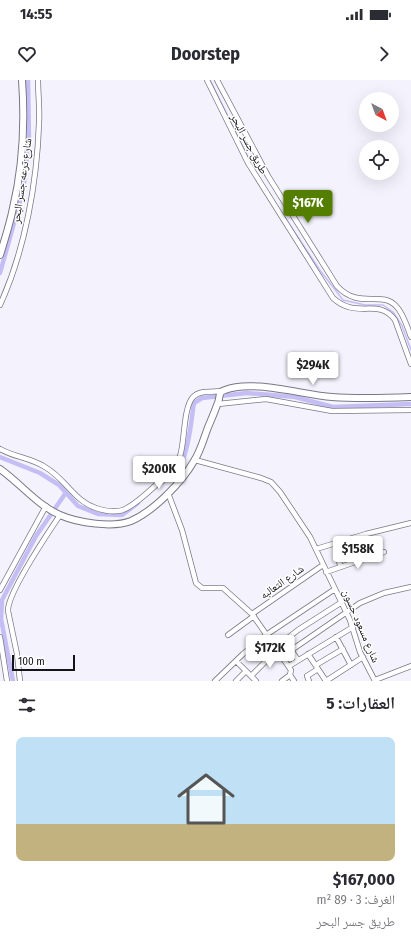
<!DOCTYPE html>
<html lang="ar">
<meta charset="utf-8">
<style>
body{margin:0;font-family:"Fira Sans Condensed","Noto Naskh Arabic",sans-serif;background:#f7f7f7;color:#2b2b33;direction:rtl;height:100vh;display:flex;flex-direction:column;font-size:15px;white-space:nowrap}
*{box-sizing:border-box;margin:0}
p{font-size:13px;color:#7c7c81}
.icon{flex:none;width:22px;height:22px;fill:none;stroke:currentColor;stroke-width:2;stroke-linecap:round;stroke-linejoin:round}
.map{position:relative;height:601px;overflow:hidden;direction:ltr}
.panel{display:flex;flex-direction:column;background:#fff;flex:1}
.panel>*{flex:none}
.needle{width:26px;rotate:139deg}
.buttons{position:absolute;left:359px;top:12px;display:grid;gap:8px}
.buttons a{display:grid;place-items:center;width:40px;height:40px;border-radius:50%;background:#fff;box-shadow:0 4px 16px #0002;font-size:20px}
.scale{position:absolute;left:12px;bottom:10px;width:63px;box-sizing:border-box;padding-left:4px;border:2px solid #15141a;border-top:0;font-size:11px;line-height:14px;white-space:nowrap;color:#15141a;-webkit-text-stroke:3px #fff;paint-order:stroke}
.price{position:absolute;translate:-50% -34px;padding:0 9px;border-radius:4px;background:#fff;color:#222;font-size:13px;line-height:26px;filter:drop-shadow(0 1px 2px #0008)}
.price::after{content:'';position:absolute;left:50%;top:24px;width:12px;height:9px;margin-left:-6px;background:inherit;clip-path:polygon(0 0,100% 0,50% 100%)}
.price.on{background:#547e00;color:#fff}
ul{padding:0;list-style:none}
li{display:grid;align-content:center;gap:8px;height:212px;padding:0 16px}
li span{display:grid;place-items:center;height:124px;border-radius:8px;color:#555}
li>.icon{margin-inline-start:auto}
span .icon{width:72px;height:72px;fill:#fffc;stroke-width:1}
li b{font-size:17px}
h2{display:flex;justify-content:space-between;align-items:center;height:48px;padding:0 16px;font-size:17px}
.status{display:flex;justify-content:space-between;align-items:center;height:28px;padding:0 20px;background:#fff;direction:ltr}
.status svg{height:11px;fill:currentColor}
header{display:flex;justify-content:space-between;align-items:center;height:52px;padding:0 16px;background:#fff;font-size:18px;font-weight:700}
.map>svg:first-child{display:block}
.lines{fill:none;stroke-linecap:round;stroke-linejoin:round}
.stream{stroke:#c5bef5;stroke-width:1.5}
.canal{stroke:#c5bef5;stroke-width:4.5}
.street-casing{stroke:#7a7887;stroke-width:6}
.secondary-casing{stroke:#7a7887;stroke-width:8}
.street{stroke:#fff;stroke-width:4.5}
.secondary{stroke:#fff;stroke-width:6}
.labels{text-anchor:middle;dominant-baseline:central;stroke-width:3;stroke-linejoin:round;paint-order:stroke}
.street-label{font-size:11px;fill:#15141a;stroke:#fff}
</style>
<div class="status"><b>14:55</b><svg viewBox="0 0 49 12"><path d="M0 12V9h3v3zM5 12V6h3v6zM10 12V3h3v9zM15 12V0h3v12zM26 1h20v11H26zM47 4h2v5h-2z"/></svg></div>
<header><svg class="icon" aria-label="forward" viewBox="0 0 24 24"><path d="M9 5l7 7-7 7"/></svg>Doorstep<svg class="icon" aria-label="heart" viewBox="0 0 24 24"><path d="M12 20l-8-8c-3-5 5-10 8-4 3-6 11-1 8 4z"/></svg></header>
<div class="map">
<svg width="411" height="601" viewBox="0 0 411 601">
<rect width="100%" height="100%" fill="#f4f3fd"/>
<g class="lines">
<!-- stream -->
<path class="stream" d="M 210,0 L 251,83
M 280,130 L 319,189 L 343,220 L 365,225 L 383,225 L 393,232 L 402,246 L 411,270"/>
<!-- canal -->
<path class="canal" d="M 0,193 L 23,111 L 29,60 L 28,0
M 0,377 L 40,393 L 59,405 L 78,426 L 98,434 L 122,435 L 138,423
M 158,406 C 166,399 179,389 183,379 C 190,362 191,341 194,323 L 202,318 L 247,313 L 295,317 L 333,327 L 411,324
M 13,601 L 1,539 L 2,520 L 36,456 L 65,414"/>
<!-- street casing -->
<g class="street-casing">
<path id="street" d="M 207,0 L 248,83 L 333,218 C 357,240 378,217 395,240 L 411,284
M 217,0 L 268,96 L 337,206 C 359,230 381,210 396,226 C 404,234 407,247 411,257
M 0,225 C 25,170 37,103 39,43 C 40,29 38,14 38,0
M 218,324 L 266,319 L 332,331 L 411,330
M 0,369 C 14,377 31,378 45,387 C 66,399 74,421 96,428 C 105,431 114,433 123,430 C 136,425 176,389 180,376 C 185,362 183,328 193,317 C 200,310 213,312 222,311
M 195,380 L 261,398 L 271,402 L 280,412 L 310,457 L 350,540 L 360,572 L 375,601
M 168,413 L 182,450 L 196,503 L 202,508 L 223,508 L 252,534 L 291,590 L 290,595 L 282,601
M 336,462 L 342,476
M 316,469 L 366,454 L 411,443
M 338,479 L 341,487
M 326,492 L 384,472
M 0,510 L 46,426
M 252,534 L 323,485
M 228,555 L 254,536
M 0,557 L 7,601
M 336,557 L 351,585
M 275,568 L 298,550 L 342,522
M 308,574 L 326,601
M 298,580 L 293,573 L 293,569 L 360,523 L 384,513 L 411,507
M 236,581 L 256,601
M 316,585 L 343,569
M 289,586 L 353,547
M 290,595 L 294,601
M 251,596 L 267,580 L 268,577 L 276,569
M 375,600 L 411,586
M 20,601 L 17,574 L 8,531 C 7,513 48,453 60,435
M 215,601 L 243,574 L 266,555 L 335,509
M 236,601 L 246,591
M 309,601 L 307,596 L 318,589
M 326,601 L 363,577"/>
</g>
<!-- secondary casing -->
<g class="secondary-casing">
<path id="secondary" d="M 0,175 C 5,159 10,143 13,128 C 23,86 25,42 22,0
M 0,389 C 20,403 37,425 60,435 C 78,443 113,448 131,441 C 154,431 182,402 194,381 C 200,372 203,361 207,350 C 210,342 214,334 217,325 C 219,322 219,317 220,314 C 221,311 222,311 225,310 C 252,299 303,315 332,317 C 359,319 385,318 411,317"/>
</g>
<!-- street -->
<use href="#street" class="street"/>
<!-- secondary -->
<use href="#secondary" class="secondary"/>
</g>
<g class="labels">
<!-- street labels -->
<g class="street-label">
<text transform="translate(249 64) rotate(62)">طريق جسر البحر</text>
<text transform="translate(22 101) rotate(-82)">شارع ترعه جسر البحر</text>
<text transform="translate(282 502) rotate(-35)">شارع التعالبه</text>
<text transform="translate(361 546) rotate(67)">شارع مسعود حسون</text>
</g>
</g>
</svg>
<div class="buttons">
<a><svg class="needle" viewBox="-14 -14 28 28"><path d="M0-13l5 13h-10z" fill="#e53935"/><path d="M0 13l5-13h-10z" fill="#7c7c81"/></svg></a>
<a><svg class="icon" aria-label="locate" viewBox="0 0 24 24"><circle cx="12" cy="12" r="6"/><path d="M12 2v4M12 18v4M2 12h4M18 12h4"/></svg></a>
</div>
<div class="scale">100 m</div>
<b class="price on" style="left:308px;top:144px">$167K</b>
<b class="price" style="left:313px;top:306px">$294K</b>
<b class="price" style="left:159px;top:410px">$200K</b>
<b class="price" style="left:358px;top:490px">$158K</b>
<b class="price" style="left:270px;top:589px">$172K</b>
</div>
<section class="panel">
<h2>العقارات: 5<svg class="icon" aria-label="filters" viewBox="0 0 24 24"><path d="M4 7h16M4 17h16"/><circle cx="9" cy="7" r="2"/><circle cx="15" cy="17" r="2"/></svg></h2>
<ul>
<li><span style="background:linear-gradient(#bfe0f5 70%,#c2b280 0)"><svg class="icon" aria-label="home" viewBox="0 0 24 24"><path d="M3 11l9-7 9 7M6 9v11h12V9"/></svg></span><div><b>$167,000</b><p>الغرف: 3 · 89 m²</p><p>طريق جسر البحر</p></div></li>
</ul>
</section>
